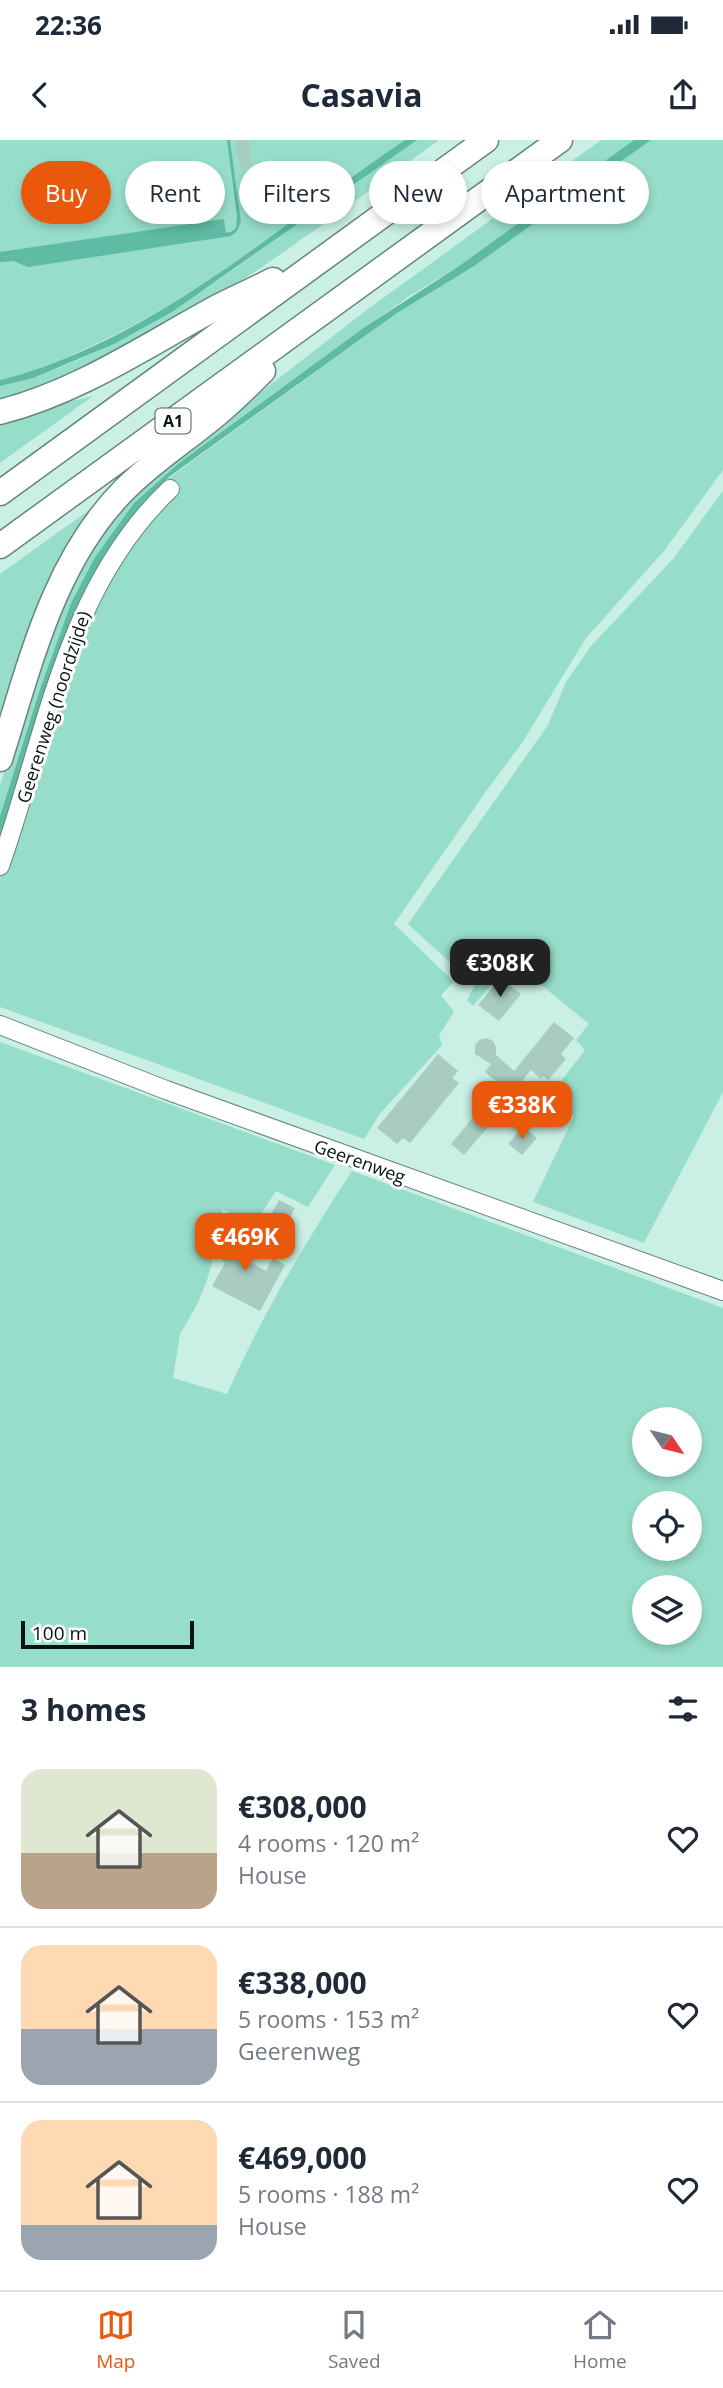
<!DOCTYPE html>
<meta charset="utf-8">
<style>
body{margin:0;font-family:"Open Sans",sans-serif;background:#f6f6f7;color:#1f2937;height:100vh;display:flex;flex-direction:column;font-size:26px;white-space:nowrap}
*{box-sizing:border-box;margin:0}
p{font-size:23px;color:#747a83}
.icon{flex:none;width:38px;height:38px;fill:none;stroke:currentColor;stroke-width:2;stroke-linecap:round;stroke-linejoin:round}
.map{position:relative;height:1527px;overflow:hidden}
.sheet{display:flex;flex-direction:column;background:#fff;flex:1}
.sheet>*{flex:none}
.top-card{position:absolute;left:21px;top:21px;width:682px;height:63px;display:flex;gap:14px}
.needle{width:46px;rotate:125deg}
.tools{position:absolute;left:632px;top:1267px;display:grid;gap:14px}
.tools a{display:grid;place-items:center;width:70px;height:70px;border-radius:50%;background:#fff;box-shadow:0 4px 10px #0003;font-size:35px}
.scale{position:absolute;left:21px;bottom:18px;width:173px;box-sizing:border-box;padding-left:7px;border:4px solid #061310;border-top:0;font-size:19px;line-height:24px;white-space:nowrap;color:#061310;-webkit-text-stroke:5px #fff;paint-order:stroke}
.price{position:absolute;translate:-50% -60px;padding:0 16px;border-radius:14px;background:#ea580c;color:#fff;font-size:23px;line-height:46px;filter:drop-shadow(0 2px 4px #0008)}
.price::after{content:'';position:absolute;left:50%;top:42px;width:21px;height:16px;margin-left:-10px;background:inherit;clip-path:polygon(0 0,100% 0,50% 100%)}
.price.current{background:#222;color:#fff}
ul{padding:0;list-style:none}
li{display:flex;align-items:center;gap:21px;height:175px;padding:0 21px}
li+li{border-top:2px solid #e0e1e3}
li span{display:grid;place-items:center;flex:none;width:196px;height:140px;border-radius:21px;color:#555}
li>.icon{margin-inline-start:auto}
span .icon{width:84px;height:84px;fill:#fffc;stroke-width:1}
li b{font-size:30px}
h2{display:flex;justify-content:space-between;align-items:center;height:84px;padding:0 21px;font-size:30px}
.tag{padding:0 24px;border-radius:32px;background:#fff;box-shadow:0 4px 10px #0003;font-size:24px;line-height:63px}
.tag.current{background:#ea580c;color:#fff}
.status{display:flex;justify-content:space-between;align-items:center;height:49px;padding:0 35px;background:#fff;direction:ltr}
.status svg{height:19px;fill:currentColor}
header{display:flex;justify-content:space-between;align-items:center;height:91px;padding:0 21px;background:#fff;font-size:32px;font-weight:700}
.dock{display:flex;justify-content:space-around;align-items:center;height:98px;border-top:2px solid #e0e1e3;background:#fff;font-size:19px;color:#747a83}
.dock a{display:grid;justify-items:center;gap:4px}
.dock .current{color:#ea580c}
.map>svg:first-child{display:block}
.green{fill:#97deca;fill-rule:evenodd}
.forest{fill:#5fbba3}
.water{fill:#5ebaa3}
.building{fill:#a8ccc1}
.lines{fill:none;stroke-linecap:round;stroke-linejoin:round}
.minor-casing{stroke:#64867c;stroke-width:20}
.highway-casing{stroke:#64867c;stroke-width:27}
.minor{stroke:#fff;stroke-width:18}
.highway{stroke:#fff;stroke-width:24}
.labels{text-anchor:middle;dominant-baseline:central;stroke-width:6;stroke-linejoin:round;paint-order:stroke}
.shield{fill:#fff;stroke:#515a58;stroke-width:2}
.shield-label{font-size:16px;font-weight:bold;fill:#061310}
.street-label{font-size:18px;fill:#061310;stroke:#fff}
</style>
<div class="status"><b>22:36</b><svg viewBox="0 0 49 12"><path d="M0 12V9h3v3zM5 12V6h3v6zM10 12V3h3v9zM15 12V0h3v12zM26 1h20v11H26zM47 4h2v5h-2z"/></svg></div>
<header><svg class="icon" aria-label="back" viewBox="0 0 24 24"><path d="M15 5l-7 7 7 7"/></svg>Casavia<svg class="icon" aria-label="share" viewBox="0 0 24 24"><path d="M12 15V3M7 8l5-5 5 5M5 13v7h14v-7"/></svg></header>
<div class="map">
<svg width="723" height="1527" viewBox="0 0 723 1527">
<rect width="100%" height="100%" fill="#caefe4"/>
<!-- green -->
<path class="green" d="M 0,0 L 405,0 C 299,71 203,157 85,209 C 57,222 30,234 0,240 Z
M 417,0 L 439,0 C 332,77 226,159 109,221 C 75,238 36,249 0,263 L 0,246 C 102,222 189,162 272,102 C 320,68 368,33 417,0 Z
M 601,0 L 634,0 L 459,126 L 408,157 L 316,223 L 179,323 L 134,363 L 95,417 L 71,463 L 40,549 L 0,676 L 0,645 L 45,503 L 92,405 L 140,349 L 212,290 L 364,172 Z
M 651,0 L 723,0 L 723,330 L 664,411 L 586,498 L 522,603 L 487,650 L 394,784 L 454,842 L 441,855 L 454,872 L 439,895 L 442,905 L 379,975 L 364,999 L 0,867 L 0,737 L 71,522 L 113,423 L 172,350 L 166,340 L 397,173 Z
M 93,256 L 0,323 L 0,278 Z
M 723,351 L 723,952 L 644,1103 L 533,1062 L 574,976 L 551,954 L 585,910 L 576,900 L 589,884 L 512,821 L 473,866 L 467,860 L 475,845 L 408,784 L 548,585 L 566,542 L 591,506 L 673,419 Z
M 106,358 L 0,601 L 0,434 Z
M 0,902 L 335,1025 L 308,1067 L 276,1051 L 253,1086 L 223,1069 L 215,1085 L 212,1123 L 207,1140 L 198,1163 L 180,1194 L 173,1238 L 227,1254 C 262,1175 305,1103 352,1031 L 723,1168 L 723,1527 L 0,1527 ZM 644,1279 L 690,1279 L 690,1325 L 644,1325 ZM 690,1363 L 690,1409 L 644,1409 L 644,1363 ZM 690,1447 L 690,1493 L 644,1493 L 644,1447 Z"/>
<!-- forest -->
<path class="forest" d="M 224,79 L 226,94 L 28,123 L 18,115 L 0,117 L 0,112 Z"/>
<!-- water -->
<path class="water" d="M 227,0 L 230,0 L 241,82 L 237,91 L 231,96 L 28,127 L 13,121 L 0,122 L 0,117 L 18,115 L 28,123 L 231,92 L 236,88 L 237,76 Z
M 405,0 L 417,0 L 172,172 L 114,204 L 76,220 L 33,238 L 0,246 L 0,240 C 30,233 57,222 85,210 C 203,157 299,71 405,0 Z
M 634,0 L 651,0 L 474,126 L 397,173 L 170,336 C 100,397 72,481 44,567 C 29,612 15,658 0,703 L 0,676 L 40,549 L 71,463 L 95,417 L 134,363 L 179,323 L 365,187 L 459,126 Z"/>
<!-- building -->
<path class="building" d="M 235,0 L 248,0 L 252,27 L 240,29 Z
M 500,838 L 521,854 L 499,881 L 478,865 Z
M 554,882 L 574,898 L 561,914 L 566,919 L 548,940 L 543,936 L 541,939 L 531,930 L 511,954 L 485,932 L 491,924 L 475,914 L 475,905 L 479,900 L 486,898 L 493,901 L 496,907 L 496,915 L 514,931 Z
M 438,914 L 458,931 L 452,938 L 459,943 L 410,1003 L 403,998 L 397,1004 L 377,988 Z
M 484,964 L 498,975 L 464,1015 L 451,1004 Z
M 523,987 L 537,998 L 522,1015 L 508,1004 Z
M 279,1060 L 295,1068 L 272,1110 L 256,1102 Z
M 232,1089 L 253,1100 L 243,1118 L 266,1131 L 273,1118 L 285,1125 L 260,1171 L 212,1146 L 225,1123 L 218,1115 Z"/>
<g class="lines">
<!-- minor casing -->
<g class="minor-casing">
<path id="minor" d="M 0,726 C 46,596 66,447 170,349
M 0,885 L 166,950 L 723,1151"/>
</g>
<!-- highway casing -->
<g class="highway-casing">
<path id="highway" d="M 0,272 C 77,252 141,209 210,171 C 230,160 252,151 273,140
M 0,353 L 486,0
M 0,406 L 560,0
M 0,619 C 30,525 53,421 125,349 C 153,321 186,300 216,275 C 233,261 248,246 263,231"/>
</g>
<!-- minor -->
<use href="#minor" class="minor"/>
<!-- highway -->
<use href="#highway" class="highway"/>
</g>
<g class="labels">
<!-- shield labels -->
<rect class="shield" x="155.5" y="268.5" width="35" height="25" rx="5"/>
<g class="shield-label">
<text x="173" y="281">A1</text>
</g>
<!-- street labels -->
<g class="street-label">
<text transform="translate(53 567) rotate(-72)">Geerenweg (noordzijde)</text>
<text transform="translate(360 1021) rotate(20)">Geerenweg</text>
</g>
</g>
</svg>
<div class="tools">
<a><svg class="needle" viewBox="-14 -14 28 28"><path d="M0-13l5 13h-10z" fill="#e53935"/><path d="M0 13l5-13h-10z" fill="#747a83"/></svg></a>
<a><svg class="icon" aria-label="locate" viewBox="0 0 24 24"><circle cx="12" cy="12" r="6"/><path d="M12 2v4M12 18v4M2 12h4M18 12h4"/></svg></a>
<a><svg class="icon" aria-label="layers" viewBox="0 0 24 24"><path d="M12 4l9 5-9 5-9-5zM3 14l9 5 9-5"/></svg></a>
</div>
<div class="scale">100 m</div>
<b class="price current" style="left:500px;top:859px">€308K</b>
<b class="price" style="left:522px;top:1001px">€338K</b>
<b class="price" style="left:245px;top:1133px">€469K</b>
<div class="top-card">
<a class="tag current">Buy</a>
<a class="tag">Rent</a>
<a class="tag">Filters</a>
<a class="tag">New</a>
<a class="tag">Apartment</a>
</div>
</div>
<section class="sheet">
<h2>3 homes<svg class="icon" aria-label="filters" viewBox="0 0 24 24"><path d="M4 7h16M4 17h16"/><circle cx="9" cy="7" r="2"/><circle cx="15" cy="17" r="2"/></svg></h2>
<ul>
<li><span style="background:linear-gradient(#dfe7d0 60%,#b9a48a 0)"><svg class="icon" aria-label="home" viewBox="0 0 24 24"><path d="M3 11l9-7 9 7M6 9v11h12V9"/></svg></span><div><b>€308,000</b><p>4 rooms · 120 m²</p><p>House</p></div><svg class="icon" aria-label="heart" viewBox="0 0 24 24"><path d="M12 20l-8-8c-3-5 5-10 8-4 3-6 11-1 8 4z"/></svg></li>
<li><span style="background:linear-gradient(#ffd9b3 60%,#9aa5b1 0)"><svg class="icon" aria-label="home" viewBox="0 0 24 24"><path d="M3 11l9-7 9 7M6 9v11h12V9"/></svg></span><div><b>€338,000</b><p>5 rooms · 153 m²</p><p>Geerenweg</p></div><svg class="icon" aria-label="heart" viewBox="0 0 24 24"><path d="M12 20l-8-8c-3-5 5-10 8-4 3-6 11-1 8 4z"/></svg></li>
<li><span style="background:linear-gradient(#ffd9b3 75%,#9aa5b1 0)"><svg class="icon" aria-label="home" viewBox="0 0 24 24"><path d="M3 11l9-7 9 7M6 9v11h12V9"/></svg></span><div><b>€469,000</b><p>5 rooms · 188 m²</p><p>House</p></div><svg class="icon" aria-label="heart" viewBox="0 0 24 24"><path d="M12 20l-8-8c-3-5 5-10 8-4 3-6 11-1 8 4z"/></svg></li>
</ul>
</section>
<nav class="dock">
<a class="current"><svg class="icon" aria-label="map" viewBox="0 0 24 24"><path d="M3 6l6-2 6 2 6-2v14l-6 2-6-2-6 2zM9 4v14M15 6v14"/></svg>Map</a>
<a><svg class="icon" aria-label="saved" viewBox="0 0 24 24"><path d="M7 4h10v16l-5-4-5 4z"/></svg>Saved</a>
<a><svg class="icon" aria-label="home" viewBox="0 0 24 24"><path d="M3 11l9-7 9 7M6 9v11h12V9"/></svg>Home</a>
</nav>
